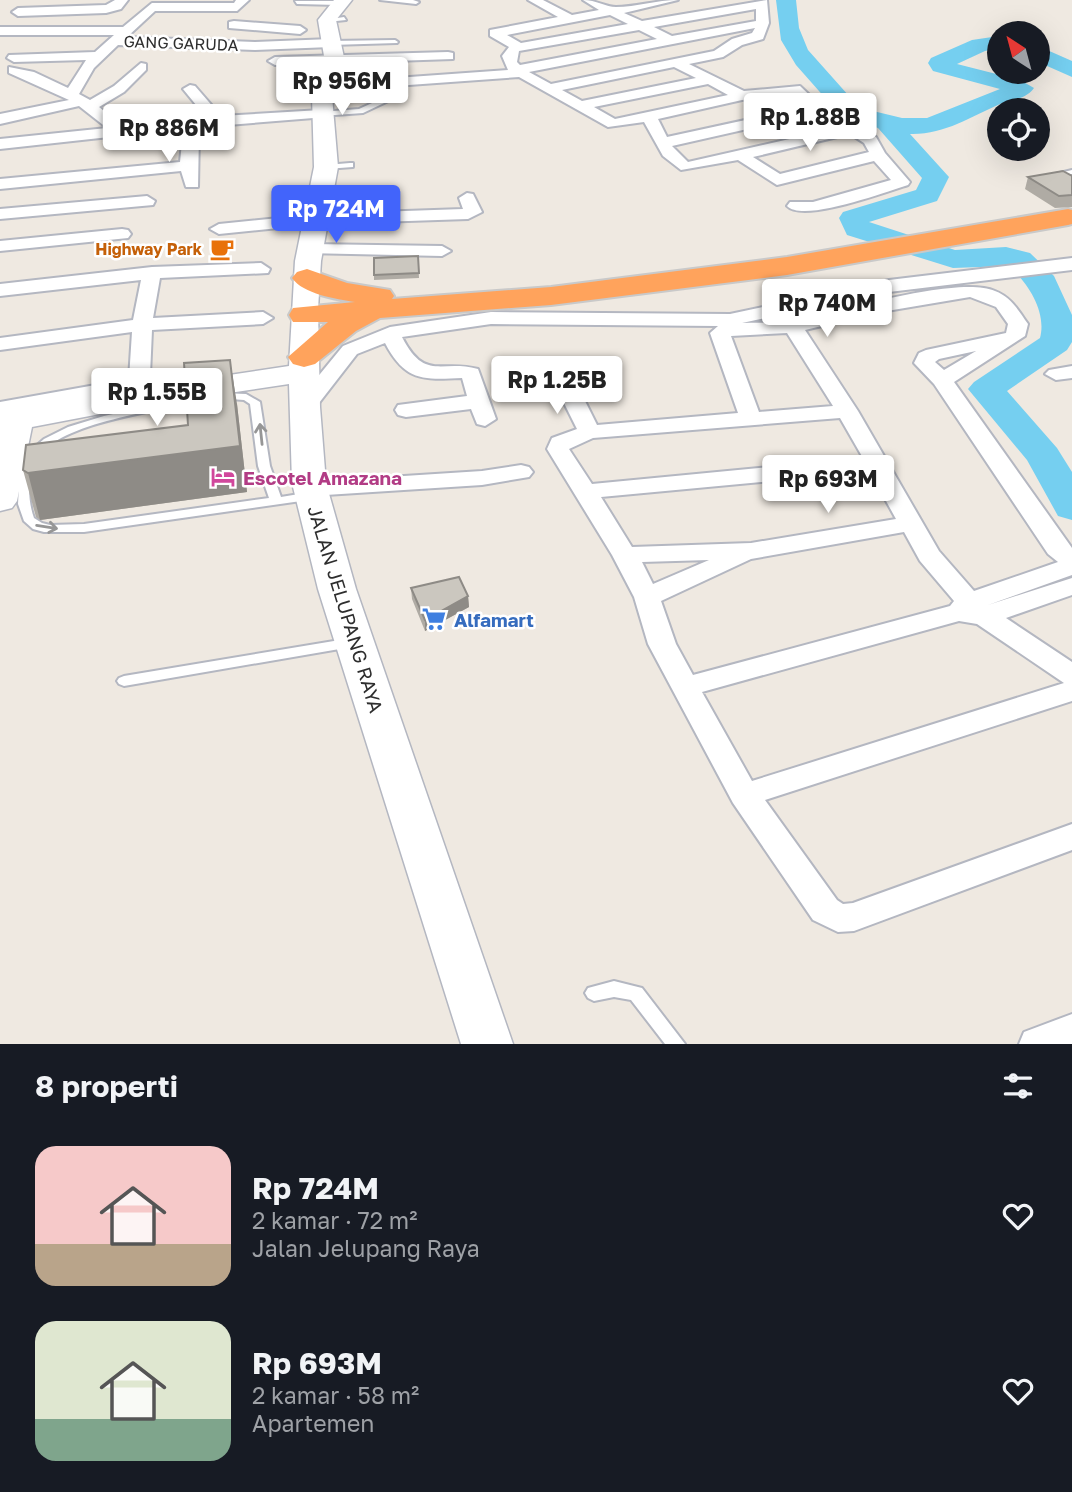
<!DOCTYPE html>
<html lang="id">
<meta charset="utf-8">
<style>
body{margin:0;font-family:"Golos Text",sans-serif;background:#20242c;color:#f1f3f6;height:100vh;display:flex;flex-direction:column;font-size:26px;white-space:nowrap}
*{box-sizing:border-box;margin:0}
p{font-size:23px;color:#9ea1a6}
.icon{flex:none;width:38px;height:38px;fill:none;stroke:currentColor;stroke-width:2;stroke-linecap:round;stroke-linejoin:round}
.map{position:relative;height:1044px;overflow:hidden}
.sheet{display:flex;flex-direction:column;background:#171b24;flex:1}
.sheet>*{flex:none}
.needle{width:46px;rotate:324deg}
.fabs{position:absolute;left:987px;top:21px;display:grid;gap:14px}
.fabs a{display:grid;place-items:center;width:63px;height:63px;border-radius:50%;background:#171b24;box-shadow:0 7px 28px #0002;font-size:35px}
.price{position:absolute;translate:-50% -60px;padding:0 16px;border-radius:7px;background:#fff;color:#222;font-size:23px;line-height:46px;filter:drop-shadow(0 2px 4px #0008)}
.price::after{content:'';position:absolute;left:50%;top:42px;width:21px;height:16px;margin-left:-10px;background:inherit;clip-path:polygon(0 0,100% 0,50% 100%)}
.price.selected{background:#4264fb;color:#fff}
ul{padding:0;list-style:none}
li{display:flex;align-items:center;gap:21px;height:175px;padding:0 35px}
li span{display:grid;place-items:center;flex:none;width:196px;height:140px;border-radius:21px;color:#555}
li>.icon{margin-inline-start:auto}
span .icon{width:84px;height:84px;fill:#fffc;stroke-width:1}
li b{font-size:30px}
h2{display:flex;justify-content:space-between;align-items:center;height:84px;padding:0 35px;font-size:30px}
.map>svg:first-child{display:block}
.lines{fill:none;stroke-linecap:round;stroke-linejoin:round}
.river{fill:#75cff0;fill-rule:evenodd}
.lane-casing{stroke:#b4b7c1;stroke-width:4}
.street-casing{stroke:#b4b7c1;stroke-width:4}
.secondary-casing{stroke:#b4b7c1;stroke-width:3}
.highway-casing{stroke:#c9c9c9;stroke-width:4}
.lane{fill:#fff;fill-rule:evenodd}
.street{fill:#fff;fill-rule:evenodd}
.secondary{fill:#fff;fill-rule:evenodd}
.highway{fill:#ffa35c;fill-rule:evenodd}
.wall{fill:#afaba4}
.shaded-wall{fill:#8e8b86}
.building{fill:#cbc7bf;stroke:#8e8b86;stroke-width:2}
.oneway{stroke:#969696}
.labels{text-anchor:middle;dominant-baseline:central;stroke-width:5;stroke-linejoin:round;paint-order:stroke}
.far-street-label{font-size:16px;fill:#2e2e2e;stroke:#fff}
.far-food-label{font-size:16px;font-weight:bold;fill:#c56008;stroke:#fff;text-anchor:end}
.hotel-label{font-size:19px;font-weight:bold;fill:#b23c85;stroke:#fff;text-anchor:start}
.street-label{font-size:19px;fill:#2e2e2e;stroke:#fff}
.shop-label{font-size:19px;font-weight:bold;fill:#366cbe;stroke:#fff;text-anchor:start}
</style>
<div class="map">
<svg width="1072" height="1044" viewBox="0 0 1072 1044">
<rect width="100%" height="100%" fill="#efe9e1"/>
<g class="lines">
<!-- river -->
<path class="river" d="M 776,0 L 796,0 L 799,28 L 808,50 L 849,96 L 873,111 L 902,118 L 927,118 L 1000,89 L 933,71 L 928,63 L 931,58 L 972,40 L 999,36 L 999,48 L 985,51 L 957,64 L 1020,80 L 1034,88 C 1025,100 1013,99 1000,104 C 970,117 944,135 910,134 L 949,177 L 937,201 L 869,222 L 955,250 L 1006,247 L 1030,253 L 1054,276 L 1072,315 L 1072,342 L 1067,350 L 1007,391 L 1057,448 L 1072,472 L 1072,520 L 1058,516 L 1027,460 L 968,389 L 974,382 L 1040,338 C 1047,312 1028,283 1009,266 L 953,268 L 847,235 L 839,218 L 843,212 L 916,190 L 922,178 L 878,128 L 856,121 L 834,108 L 796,65 L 781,40 Z
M 1038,46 L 1072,61 L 1072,77 L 1038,62 Z"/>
<!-- lane casing -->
<g class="lane-casing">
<path id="lane" d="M 380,0 L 413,0 L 419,2 L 416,4 Z
M 295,1 L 339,1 L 342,3 L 339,5 L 297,4 Z
M 344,17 L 346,20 L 327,22 L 324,20 Z
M 395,40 L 398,42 L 397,43 L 331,45 L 328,43 L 331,41 Z
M 394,93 L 401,95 L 363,113 L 321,116 L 317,114 L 321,112 L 359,109 Z
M 350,163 L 353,163 L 353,167 L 326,169 L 322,167 L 326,165 Z
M 1072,170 L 1072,174 L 1051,178 L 1047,176 Z
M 221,393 L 246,394 L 260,402 L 270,466 L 281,497 L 311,492 L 315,493 L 317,496 L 315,499 L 84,532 L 44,532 L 33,529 L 24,521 L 18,504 L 20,468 L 28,453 L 44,439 L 68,427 L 104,416 L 200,395 L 204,396 L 205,398 L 204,400 C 161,411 61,421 36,459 C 26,473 28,502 34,518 L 42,523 L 50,525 L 84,524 L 269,498 L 258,466 L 250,404 L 244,400 L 217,398 L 216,396 Z
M 352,638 L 357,640 L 359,643 L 357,646 L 124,686 L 119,684 L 117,681 L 119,678 L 124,676 Z
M 614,981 L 642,988 L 685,1044 L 665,1044 L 631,1000 L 614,997 L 594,1001 L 588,998 L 585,993 L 588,988 Z"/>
</g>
<!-- street casing -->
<g class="street-casing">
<path id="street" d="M 115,0 L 128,0 L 121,9 L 106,13 L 18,16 L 12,12 L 18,8 L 106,5 Z
M 236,0 L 249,0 L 237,11 L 155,11 L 127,37 L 255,42 L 331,39 L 338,43 L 331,47 L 255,50 L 118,45 L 94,68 L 79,94 L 90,100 L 114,86 L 141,63 L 146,64 L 146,70 L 124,92 L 99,107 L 123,126 L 206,117 L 183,89 L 190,85 L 195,86 L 221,116 L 321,110 L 328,114 L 326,117 L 191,128 L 0,149 L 0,139 L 107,128 L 79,106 L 0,124 L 0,114 L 69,100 L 9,73 L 9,67 L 34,72 L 68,88 L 86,60 L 14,62 L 7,58 L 9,55 L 95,52 L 114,35 L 0,35 L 0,27 L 123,27 L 152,3 L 234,3 Z
M 528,0 L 543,0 L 572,15 L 599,10 L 583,0 C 596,0 606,7 616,7 C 636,7 657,0 678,0 L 624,13 L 642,21 L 767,0 L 769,23 L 763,39 L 742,45 L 723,57 L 689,64 L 744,91 L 800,86 L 821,106 L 876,137 L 885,153 L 910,182 L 908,185 C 885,192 803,223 787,206 L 790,202 L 813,202 L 891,180 L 874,161 L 777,185 L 738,160 L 681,170 L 663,156 L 644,122 L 608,127 L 519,77 L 325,91 L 318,87 L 325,83 L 508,70 L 502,56 L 509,47 L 490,36 L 490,30 L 558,17 ZM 756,9 L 756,21 L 672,36 L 654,27 ZM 610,15 L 628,24 L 521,43 L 507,35 ZM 755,28 L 752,33 L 732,39 L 714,51 L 551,84 L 529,72 ZM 639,30 L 657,39 L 520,65 L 517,62 L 519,51 ZM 674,67 L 696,78 L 582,101 L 562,90 ZM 708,84 L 728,95 L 615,119 L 594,107 ZM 792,94 L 805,107 L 667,137 L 658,119 L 742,100 ZM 814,114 L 838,128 L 688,162 L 672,146 ZM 850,134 L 864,143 L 869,152 L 780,174 L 753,157 Z
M 234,21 L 300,26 L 306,30 L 300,34 L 229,28 L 229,22 Z
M 448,52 L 453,53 L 453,59 L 275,65 L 268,61 L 275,57 Z
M 191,128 L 199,133 L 198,187 L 186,187 L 181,171 L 0,189 L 0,179 L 180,162 L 183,133 Z
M 467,193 L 473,194 L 482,212 L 468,219 L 318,224 L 219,234 L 210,229 L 219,224 L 318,214 L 463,209 L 459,198 Z
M 147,196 L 155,201 L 153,205 L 0,219 L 0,209 Z
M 122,229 L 128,230 L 131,234 L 128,238 L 0,251 L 0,241 Z
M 311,244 L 442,246 L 451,251 L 442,256 L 305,253 L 302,249 L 305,245 Z
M 1072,258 L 1072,270 L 889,292 L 742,323 C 760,322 779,324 796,320 C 839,312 958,275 995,291 C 1011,297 1018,310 1028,324 L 1025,336 L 954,382 L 1072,548 L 1072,575 L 988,605 L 1072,578 L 1072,595 L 1006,618 L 1072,662 L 1072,701 L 765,800 L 837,900 L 843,904 L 853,903 L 1072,824 L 1072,850 L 854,931 L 838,932 L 813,920 L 733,803 L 648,644 L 634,597 L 612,555 L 547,449 L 552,438 L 577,429 L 552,379 L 563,373 L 574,379 L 597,425 L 738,413 L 710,333 L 718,326 L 491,324 L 402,337 C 425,382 441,359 478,369 L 496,419 L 485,426 L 477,424 L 471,409 L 406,417 L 398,415 L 395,410 L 398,405 L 467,396 L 462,378 C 422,380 405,381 385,343 L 357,354 L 312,412 L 296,412 L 293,407 L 343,346 L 390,327 L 491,312 L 730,314 L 889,280 ZM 970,297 L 996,307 L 1008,324 L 1006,333 L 926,350 L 919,353 L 914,363 L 934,384 L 1048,554 L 1058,562 L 974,591 L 939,551 L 858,411 L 805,330 L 881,312 ZM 787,333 L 833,406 L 759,412 L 731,336 ZM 976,351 L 944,370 L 935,362 L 939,359 ZM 840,418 L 863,458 L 592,484 L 569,449 L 593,438 ZM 870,472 L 896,519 L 751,543 L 632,547 L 601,497 ZM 904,532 L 920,561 L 954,601 L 950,606 L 693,675 L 676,644 L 661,601 L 751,559 ZM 709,560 L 653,584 L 642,562 ZM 959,621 L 977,624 L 1064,683 L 752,781 L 702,692 Z
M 261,263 L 270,269 L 268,273 L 160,278 L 153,318 L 263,312 L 273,318 L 263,324 L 152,330 L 150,375 L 216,367 L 226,373 L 223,377 L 0,416 L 0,402 L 129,379 L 132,332 L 0,350 L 0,338 L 133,320 L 141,280 L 0,296 L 0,284 L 152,267 Z
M 1072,366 L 1072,378 L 1056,380 L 1045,374 L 1049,370 Z
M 521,465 L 529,467 L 533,472 L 529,477 L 482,485 L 310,496 L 302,494 L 298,489 L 302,484 L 310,482 L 482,471 Z
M 1072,1014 L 1072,1044 L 1019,1044 L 1024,1032 Z"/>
</g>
<!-- secondary casing -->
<g class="secondary-casing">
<path id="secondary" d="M 334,0 L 352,0 L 336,20 L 345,62 L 332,96 L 338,167 L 321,261 L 318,309 L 320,407 L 326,483 L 356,589 L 513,1044 L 461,1044 L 318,589 L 292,483 L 289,384 L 142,406 L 32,427 L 17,501 L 12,508 L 0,511 L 0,414 L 142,388 L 289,366 L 295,261 L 314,167 L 312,96 L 325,62 L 318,20 Z"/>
</g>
<!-- highway casing -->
<g class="highway-casing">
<path id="highway" d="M 1068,209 L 1072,210 L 1072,224 L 1068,225 L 787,275 L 551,305 L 380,318 L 356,331 L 315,364 L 304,367 L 293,364 L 288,357 L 328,322 L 293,322 L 289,315 L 293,308 L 355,302 C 336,299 303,294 292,278 L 297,272 L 307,269 L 347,283 L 390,290 L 394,296 L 392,299 L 551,287 L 787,257 Z"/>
</g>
<!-- lane -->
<use href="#lane" class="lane"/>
<!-- street -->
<use href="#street" class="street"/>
<!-- secondary -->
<use href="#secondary" class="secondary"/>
<!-- highway -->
<use href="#highway" class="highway"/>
</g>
<!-- wall -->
<path class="wall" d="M 1072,176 L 1072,207 L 1055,208 L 1025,189 L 1028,177 Z
M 418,256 L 419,278 L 374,280 L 374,258 Z
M 237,404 L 247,492 L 40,520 L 36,517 L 23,470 L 188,425 Z
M 411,588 L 468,596 L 469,607 L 425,631 L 412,599 Z"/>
<!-- shaded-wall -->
<path class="shaded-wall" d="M 230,360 L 237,404 L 247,492 L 40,520 L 28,473 L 240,446 Z
M 468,596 L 469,607 L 425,631 L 425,620 Z"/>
<!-- building -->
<path class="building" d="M 1063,171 L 1072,176 L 1072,195 L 1059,196 L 1028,177 Z
M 418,256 L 419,273 L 374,275 L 374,258 Z
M 230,360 L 240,446 L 28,473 L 23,470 L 26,445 L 188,425 L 184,363 Z
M 459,577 L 468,596 L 425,620 L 411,588 Z"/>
<!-- one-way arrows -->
<defs><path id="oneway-shaft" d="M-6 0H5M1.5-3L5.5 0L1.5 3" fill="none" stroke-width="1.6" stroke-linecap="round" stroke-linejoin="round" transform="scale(1.75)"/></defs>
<g class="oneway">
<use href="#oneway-shaft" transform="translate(261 434) rotate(-96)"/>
<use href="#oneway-shaft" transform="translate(47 527) rotate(9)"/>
</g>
<!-- icons -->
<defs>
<g id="cafe-bare" transform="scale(1.89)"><path d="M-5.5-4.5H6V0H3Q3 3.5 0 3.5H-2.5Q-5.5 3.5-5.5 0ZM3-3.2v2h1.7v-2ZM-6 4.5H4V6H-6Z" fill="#e8710a" stroke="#fff" stroke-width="2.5" paint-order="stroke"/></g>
<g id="hotel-bare" transform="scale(1.89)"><path d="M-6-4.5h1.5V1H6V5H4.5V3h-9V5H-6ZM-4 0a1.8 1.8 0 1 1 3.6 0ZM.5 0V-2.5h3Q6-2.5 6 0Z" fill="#d1479c" stroke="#fff" stroke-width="2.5" paint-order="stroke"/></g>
<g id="supermarket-bare" transform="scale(1.89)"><path d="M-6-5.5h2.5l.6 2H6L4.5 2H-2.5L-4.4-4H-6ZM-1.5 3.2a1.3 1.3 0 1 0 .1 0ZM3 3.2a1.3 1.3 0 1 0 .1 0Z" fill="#3f7fe0" stroke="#fff" stroke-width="2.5" paint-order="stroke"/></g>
</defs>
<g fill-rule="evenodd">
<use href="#cafe-bare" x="222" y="249"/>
<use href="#hotel-bare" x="223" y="477"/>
<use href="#supermarket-bare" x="434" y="619"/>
</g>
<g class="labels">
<!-- far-street labels -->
<g class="far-street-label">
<text transform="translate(181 43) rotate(2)">GANG GARUDA</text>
</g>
<!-- far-food labels -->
<g class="far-food-label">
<text x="202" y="249">Highway Park</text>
</g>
<!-- hotel labels -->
<g class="hotel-label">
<text x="243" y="477">Escotel Amazana</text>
</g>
<!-- street labels -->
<g class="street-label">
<text transform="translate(346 609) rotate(73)">JALAN JELUPANG RAYA</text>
</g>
<!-- shop labels -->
<g class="shop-label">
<text x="454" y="619">Alfamart</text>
</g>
</g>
</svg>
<div class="fabs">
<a><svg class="needle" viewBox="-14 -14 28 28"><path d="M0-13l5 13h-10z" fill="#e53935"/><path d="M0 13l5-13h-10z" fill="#9ea1a6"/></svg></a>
<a><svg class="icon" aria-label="locate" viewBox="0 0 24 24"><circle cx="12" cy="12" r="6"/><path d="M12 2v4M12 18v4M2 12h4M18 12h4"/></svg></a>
</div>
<b class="price" style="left:342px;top:117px">Rp 956M</b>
<b class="price" style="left:810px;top:153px">Rp 1.88B</b>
<b class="price" style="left:169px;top:164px">Rp 886M</b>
<b class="price selected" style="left:336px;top:245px">Rp 724M</b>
<b class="price" style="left:827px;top:339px">Rp 740M</b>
<b class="price" style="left:557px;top:416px">Rp 1.25B</b>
<b class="price" style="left:157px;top:428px">Rp 1.55B</b>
<b class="price" style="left:828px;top:515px">Rp 693M</b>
</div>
<section class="sheet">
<h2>8 properti<svg class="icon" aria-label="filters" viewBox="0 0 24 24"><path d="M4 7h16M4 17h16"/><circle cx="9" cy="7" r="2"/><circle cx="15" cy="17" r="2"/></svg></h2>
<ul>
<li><span style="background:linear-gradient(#f6c9c9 70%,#b9a48a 0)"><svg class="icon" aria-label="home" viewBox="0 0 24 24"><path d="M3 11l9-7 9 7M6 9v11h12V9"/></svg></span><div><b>Rp 724M</b><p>2 kamar · 72 m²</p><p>Jalan Jelupang Raya</p></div><svg class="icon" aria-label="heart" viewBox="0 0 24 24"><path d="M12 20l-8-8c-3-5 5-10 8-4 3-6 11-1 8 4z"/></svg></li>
<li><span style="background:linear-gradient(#dfe7d0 70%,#7fa58c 0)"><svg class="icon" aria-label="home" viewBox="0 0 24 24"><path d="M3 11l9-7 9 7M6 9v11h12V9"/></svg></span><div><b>Rp 693M</b><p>2 kamar · 58 m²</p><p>Apartemen</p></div><svg class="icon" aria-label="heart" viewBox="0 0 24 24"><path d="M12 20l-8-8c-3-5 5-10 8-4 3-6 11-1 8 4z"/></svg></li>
</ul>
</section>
